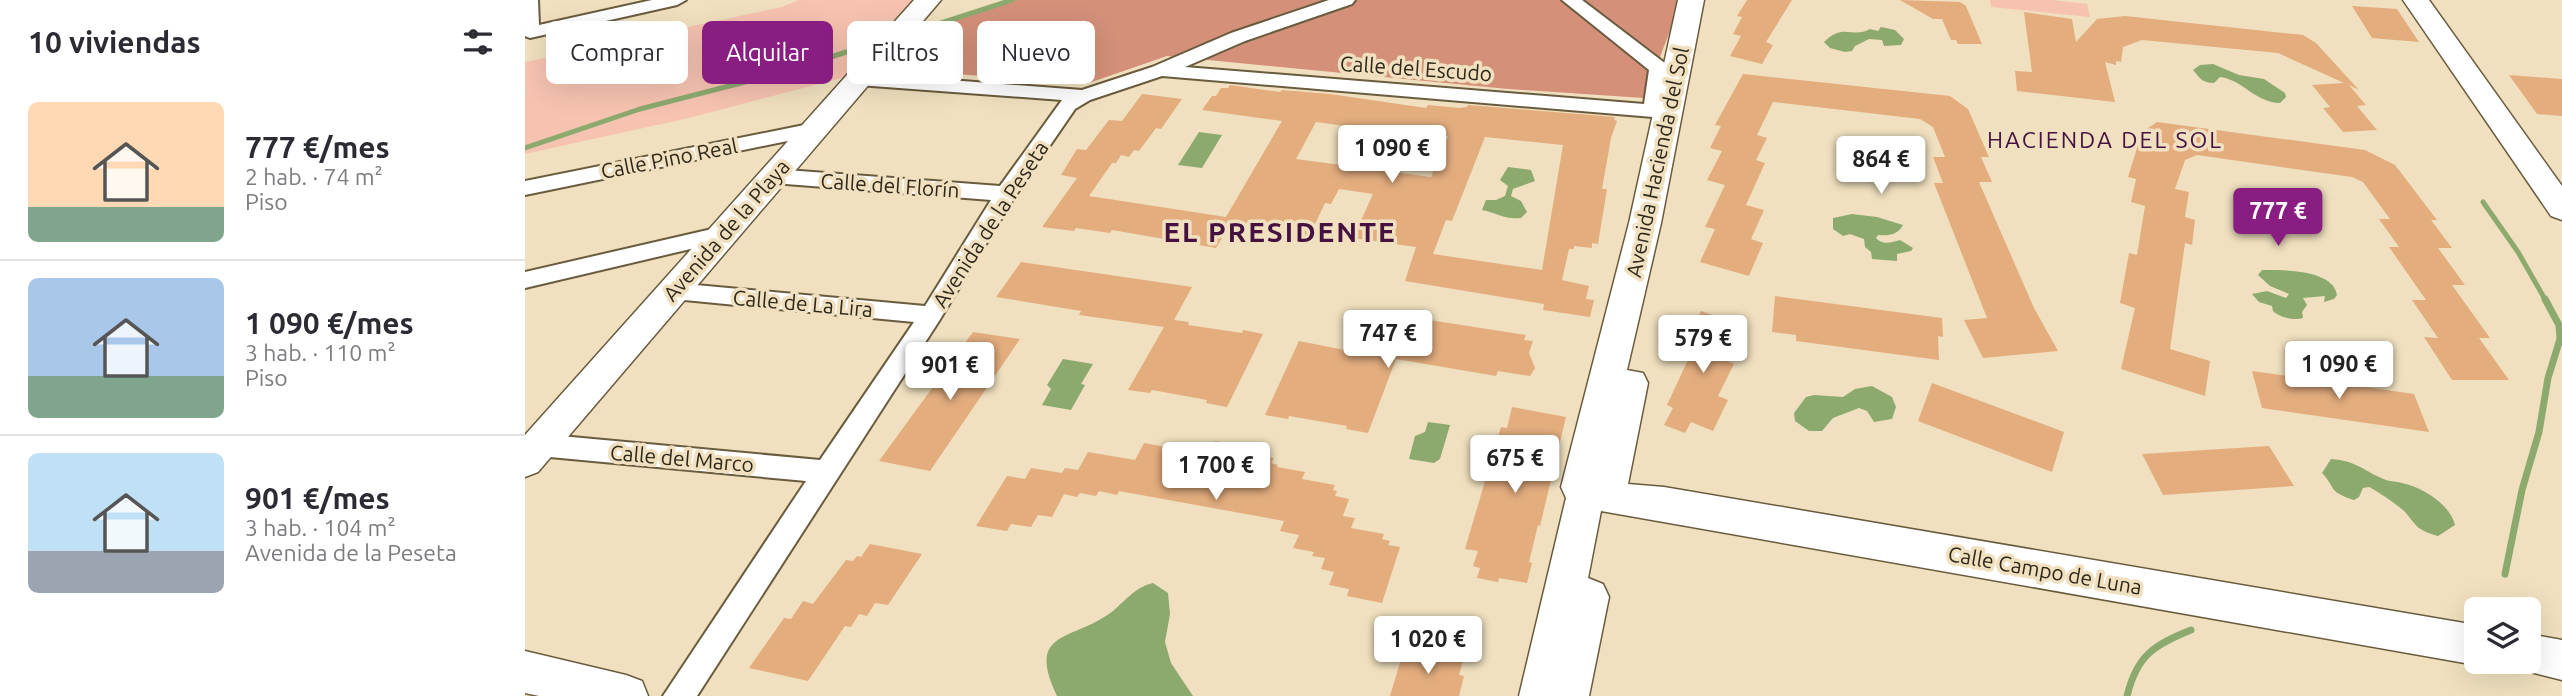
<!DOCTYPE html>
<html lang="es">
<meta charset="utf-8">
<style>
body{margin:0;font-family:Ubuntu,sans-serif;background:#f2f2f3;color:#2b2b33;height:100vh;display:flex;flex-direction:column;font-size:26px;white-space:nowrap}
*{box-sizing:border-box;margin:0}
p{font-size:23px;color:#7c7c81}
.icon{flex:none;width:38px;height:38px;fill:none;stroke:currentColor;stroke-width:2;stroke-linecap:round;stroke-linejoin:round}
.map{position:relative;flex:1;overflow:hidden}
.details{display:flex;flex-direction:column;background:#fff;width:525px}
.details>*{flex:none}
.banner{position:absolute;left:21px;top:21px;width:665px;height:63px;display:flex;gap:14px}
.fabs{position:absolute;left:1939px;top:597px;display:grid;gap:14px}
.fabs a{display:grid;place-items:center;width:77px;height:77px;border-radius:10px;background:#fff;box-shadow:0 7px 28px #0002;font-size:35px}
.price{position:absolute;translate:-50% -60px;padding:0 16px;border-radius:7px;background:#fff;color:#222;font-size:23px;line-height:46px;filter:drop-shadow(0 2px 4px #0008)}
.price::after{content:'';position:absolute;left:50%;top:42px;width:21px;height:16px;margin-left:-10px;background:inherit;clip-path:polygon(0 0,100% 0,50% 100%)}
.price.on{background:#8a1d82;color:#fff}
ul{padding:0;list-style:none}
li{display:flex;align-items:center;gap:21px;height:175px;padding:0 28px}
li+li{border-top:2px solid #e1e1e2}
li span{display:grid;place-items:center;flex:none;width:196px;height:140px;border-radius:10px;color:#555}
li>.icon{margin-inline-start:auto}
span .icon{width:84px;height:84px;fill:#fffc;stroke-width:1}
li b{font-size:30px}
h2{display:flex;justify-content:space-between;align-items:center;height:84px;padding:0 28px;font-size:30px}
.tag{padding:0 24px;border-radius:10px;background:#fff;box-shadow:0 7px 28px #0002;font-size:24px;line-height:63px}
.tag.on{background:#8a1d82;color:#fff}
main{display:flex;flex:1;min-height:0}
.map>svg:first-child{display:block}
.green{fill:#f7c3b1}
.forest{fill:#d49079}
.water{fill:#8ca96e}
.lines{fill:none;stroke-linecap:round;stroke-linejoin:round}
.stream-far1{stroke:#8ca96e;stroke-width:5}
.stream{stroke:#8ca96e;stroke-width:7}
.building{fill:#e3ad7e;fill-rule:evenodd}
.street-casing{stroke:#695b3e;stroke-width:4}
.secondary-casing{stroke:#695b3e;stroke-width:3}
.street{fill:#fff;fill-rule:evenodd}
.secondary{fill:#fff;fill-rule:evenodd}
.labels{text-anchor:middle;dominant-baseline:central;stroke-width:7;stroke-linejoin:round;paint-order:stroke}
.street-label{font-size:21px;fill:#2e281b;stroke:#f0e0bf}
.neighbourhood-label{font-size:23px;letter-spacing:2px;fill:#441140;stroke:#f0e0bf}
.district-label{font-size:28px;font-weight:bold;letter-spacing:2px;fill:#441140;stroke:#f0e0bf}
</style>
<main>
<section class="details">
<h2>10 viviendas<svg class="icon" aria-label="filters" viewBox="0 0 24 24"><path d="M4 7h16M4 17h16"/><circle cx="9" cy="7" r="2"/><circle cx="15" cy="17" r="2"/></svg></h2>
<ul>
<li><span style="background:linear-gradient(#ffd9b3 75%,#7fa58c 0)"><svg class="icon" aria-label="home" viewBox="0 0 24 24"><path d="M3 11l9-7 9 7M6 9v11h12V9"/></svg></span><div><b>777 €/mes</b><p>2 hab. · 74 m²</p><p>Piso</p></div></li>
<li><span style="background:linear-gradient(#a9c7e8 70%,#7fa58c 0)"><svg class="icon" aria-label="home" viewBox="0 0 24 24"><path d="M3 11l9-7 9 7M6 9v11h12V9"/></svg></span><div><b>1 090 €/mes</b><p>3 hab. · 110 m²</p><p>Piso</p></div></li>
<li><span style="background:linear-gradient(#bfe0f5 70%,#9aa5b1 0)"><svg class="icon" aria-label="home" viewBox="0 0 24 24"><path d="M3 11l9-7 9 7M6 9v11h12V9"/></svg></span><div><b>901 €/mes</b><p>3 hab. · 104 m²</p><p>Avenida de la Peseta</p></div></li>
</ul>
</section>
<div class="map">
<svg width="2037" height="696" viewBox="0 0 2037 696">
<rect width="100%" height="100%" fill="#f0e0bf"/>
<!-- green -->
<path class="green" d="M 273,0 L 393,0 L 328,75 L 164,118 L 0,154 L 0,62 L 257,7 Z
M 1465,0 L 1528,0 L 1562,4 L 1565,17 L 1466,7 Z"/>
<!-- forest -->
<path class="forest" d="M 487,0 L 1157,0 L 1119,98 L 983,89 L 642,56 L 561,84 L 363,69 L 391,32 Z"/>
<!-- water -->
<path class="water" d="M 1356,27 L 1370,30 L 1379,39 L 1376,45 L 1359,46 L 1357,40 L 1344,39 L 1330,46 L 1327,51 L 1320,52 L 1305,48 L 1299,42 C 1319,22 1327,39 1345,29 L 1353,31 Z
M 1688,64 L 1714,75 L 1739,79 L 1760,93 L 1761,97 L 1755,103 C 1731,103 1718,80 1695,77 L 1689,83 C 1677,83 1675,78 1668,70 L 1675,65 Z
M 674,132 L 697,135 L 677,168 L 653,165 Z
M 983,167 L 1006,170 L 1010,181 L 988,189 L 986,196 L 996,201 L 1002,212 L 996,218 C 981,220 972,213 957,210 L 961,200 L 971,200 L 980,196 L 983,186 L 975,180 Z
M 1327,214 L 1352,217 L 1378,225 C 1373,235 1363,236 1353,235 L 1351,238 C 1358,246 1367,242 1375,240 L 1388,248 L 1386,251 L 1372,254 L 1372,261 L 1347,259 L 1346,252 L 1340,247 L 1339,239 L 1325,234 L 1318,236 L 1308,229 L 1308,218 Z
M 1737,270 C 1757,270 1808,269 1812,295 L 1809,299 L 1799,302 L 1800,296 L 1778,298 L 1782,305 L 1777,312 L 1778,318 C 1769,321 1754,317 1748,311 L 1747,306 L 1734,302 L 1727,294 L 1742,291 L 1761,298 L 1764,294 L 1745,286 L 1733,275 Z
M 538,359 L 568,364 L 556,384 L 560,385 L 546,410 L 517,405 L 526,389 L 522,385 Z
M 1347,386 L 1367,397 L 1371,407 L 1367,419 L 1349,422 L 1342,411 L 1334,408 L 1308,418 L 1297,431 L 1284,431 L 1270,421 L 1269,413 L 1281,397 L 1289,395 L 1318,397 L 1330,389 Z
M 903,422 L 925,425 L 915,459 L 909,463 L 884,459 L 890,436 L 900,432 Z
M 1806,459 C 1833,461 1838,471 1861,480 C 1866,482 1871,481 1877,483 C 1897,487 1925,504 1930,525 L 1913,536 C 1893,530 1893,528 1881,513 C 1877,508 1851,490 1844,487 L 1838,488 L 1834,497 L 1829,500 C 1802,491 1812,489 1797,473 Z
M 628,583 L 643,593 L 645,614 L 640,642 L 646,663 L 668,696 L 532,696 C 501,631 545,641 584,614 C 599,603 609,587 628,583 Z"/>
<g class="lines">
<!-- stream-far1 -->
<path class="stream-far1" d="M 382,34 L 487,0
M 0,148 L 115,109 L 263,71 L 358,40
M 1958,202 L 1993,252 L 2021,301"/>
<!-- stream -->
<path class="stream" d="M 1980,574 L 1997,490 L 2014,432 L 2023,378 L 2035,339 L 2034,325 L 2020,299
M 1602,696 C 1612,655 1629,645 1666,630"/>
</g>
<!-- building -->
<path class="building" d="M 1222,0 L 1267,0 L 1241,42 L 1248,45 L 1237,64 L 1205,56 L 1216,36 L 1208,34 L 1217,17 L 1212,16 Z
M 1375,0 L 1435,2 L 1441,6 L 1457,44 L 1433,44 L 1431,40 L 1426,40 L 1417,19 L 1408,19 Z
M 1827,6 L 1872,9 L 1894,42 L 1847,38 Z
M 1499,12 L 1547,19 L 1551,42 L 1572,19 L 1600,16 L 1778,35 L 1791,43 L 1834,90 L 1824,85 L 1841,105 L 1832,106 L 1852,130 L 1818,132 L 1798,108 L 1805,107 L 1787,85 L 1819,83 L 1753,53 L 1617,40 L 1598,47 L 1596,62 L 1591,61 L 1591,65 L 1580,62 L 1590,102 L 1492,91 L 1490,71 L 1507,72 Z
M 1218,74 L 1425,96 L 1443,109 L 1464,157 L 1456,157 L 1467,182 L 1454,182 L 1509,308 L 1533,351 L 1458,358 L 1439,320 L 1462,318 L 1409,183 L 1418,183 L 1408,157 L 1420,157 L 1408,127 L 1395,119 L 1248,102 L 1232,135 L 1242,138 L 1231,160 L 1240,163 L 1221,205 L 1239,210 L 1226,239 L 1238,243 L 1224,276 L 1175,262 L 1190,229 L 1180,227 L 1200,185 L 1182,180 L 1197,151 L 1185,148 L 1196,126 L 1190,125 Z
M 1984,75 L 2037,79 L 2037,116 L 2012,114 Z
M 705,85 L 755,92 L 757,90 L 805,94 L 901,108 L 903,105 L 934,108 L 942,107 L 943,105 L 1090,117 L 1089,120 L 1092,121 L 1086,138 L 1077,189 L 1082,189 L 1073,244 L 1067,243 L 1067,248 L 1049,246 L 1049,249 L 1044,249 L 1037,280 L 1064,286 L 1061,299 L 1069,300 L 1065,317 L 1018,310 L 1019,304 L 880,281 L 891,247 L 828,238 L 848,194 L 814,189 L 806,204 L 800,203 L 784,237 L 765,234 L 768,229 L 722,222 L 719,227 L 705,225 L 691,248 L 587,230 L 585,233 L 551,228 L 549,231 L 517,227 L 552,178 L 536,175 L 552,149 L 561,150 L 584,120 L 597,121 L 617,94 L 657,99 L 636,129 L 631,128 L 614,151 L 609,150 L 604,157 L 596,155 L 591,163 L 587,163 L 564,196 L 701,217 L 757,121 L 677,110 L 687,96 L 691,96 L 696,88 L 703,88 ZM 791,122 L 888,135 L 889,132 L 923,136 L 906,177 L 771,159 ZM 960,137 L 1038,145 L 1017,270 L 908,254 L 921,220 L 927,221 Z
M 1632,122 L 1840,150 L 1870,165 L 1912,220 L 1906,220 L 1927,248 L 1913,248 L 1940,285 L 1927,285 L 1965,338 L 1954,338 L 1984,380 L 1927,380 L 1899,337 L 1913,338 L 1887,300 L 1901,300 L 1864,247 L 1874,247 L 1854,219 L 1865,219 L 1838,182 L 1827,177 L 1672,155 L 1660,160 L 1650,189 L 1664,192 L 1660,217 L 1670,220 L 1667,245 L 1660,243 L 1645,349 L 1685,361 L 1680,396 L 1596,369 L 1610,308 L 1595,303 L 1604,253 L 1612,255 L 1620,206 L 1606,202 L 1611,179 L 1603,177 L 1617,132 Z
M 496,262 L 667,287 L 649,320 L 664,322 L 663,325 L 717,333 L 718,330 L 738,334 L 702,407 L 681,403 L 682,400 L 627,390 L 625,393 L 603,390 L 639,327 L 554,315 L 556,311 L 471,297 Z
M 1250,296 L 1417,318 L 1418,337 L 1413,336 L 1414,360 L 1271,341 L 1271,335 L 1247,332 Z
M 1176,311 L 1216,325 L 1199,360 L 1209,364 L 1193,396 L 1203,400 L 1188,431 L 1166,422 L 1160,433 L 1139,425 L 1148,408 L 1142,405 L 1168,349 L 1158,346 Z
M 898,319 L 1001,335 L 999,340 L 1008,341 L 1004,353 L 1010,368 L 1005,376 L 973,371 L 971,376 L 871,359 L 843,433 L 821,429 L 822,426 L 764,416 L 763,419 L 740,415 L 774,341 L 850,356 L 851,353 L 858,355 L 869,326 L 885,328 L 888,321 L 897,323 Z
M 448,332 L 495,339 L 405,471 L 354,461 Z
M 1727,371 L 1889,394 L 1904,432 L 1737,408 Z
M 1407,383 L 1539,432 L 1527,472 L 1393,421 Z
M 987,407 L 1041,417 L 1015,526 L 1013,525 L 1004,562 L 1007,563 L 1002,583 L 974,578 L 973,582 L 952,578 L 955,568 L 948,566 L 953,551 L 940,549 L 976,427 L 982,428 Z
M 690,441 L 720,446 L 717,453 L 749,458 L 746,463 L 753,465 L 752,467 L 780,472 L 777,479 L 810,485 L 808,490 L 812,491 L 810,496 L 824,499 L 818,516 L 830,518 L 826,528 L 859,534 L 857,539 L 865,541 L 863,545 L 875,547 L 857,603 L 822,596 L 824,589 L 804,585 L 809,572 L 796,569 L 800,558 L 787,556 L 789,552 L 768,548 L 774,535 L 755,531 L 759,521 L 594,491 L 592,495 L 574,491 L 571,496 L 555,493 L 552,497 L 539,494 L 527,517 L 513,515 L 506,527 L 486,524 L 482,531 L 451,526 L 482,476 L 500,479 L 506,468 L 537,473 L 540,468 L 553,470 L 563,452 L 610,460 L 619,443 L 646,448 L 654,447 L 656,442 L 687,447 Z
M 1744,446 L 1769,486 L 1638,495 L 1617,454 Z
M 345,544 L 397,554 L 363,605 L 350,603 L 342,616 L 334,614 L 326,627 L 320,626 L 283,681 L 224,668 L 259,618 L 266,619 L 278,601 L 288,604 L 321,560 L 328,561 L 332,556 L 336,557 Z
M 879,649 L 938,660 L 934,675 L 939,676 L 934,696 L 865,696 Z"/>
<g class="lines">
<!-- street casing -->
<g class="street-casing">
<path id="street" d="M 0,0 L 13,0 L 14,25 L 127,0 L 161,0 L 152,5 L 5,38 L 0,36 Z
M 804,0 L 830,0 L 827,4 L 720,41 L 660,67 L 1119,104 L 1124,70 L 1037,0 L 1057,0 L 1141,64 L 1144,68 L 1139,105 L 1151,108 L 1154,112 L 1151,116 L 1128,117 L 637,76 L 565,100 L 550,109 L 489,198 L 414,321 L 172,696 L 138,696 L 281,481 L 14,456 L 5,453 L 1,445 L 5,437 L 14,434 L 295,460 L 389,322 L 149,299 L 141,297 L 137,291 L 141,285 L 149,283 L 400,306 L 466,200 L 248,183 L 240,181 L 237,176 L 240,171 L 248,169 L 475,186 L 537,100 L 333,85 L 323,79 L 326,75 L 333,73 L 557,90 L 627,67 L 706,33 Z
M 289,123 L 296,124 L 299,129 L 296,134 L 0,195 L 0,181 Z
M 200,226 L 208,229 L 211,234 L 208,239 L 0,288 L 0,272 Z"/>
</g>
<!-- secondary casing -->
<g class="secondary-casing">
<path id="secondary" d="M 389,0 L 416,0 L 13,472 L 0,477 L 0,435 Z
M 1153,0 L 1179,0 L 1136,223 L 1102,370 L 1118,373 L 1123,383 L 1103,484 L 1139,487 L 1951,625 L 1951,662 L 1960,662 L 1951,665 L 1076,511 L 1063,578 L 1078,584 L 1084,597 L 1064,696 L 994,696 L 1041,498 L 1036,487 L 1104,223 Z
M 1878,0 L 1904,0 L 2037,186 L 2037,220 L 2026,216 Z
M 2004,634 L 2037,640 L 2037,680 L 1989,668 L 1986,662 L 2004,662 Z
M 0,651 L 101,675 L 117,681 L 123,696 L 14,696 L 0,693 Z"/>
</g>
<!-- street -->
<use href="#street" class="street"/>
<!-- secondary -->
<use href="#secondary" class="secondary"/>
</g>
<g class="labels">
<!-- street labels -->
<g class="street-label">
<text transform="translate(891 68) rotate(4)">Calle del Escudo</text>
<text transform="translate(144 158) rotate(-11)">Calle Pino Real</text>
<text transform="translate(1132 162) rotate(-78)">Avenida Hacienda del Sol</text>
<text transform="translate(365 185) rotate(4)">Calle del Florín</text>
<text transform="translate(465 224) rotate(-57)">Avenida de la Peseta</text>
<text transform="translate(201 230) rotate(-49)">Avenida de la Playa</text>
<text transform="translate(278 303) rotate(5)">Calle de La Lira</text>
<text transform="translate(157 458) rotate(5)">Calle del Marco</text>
<text transform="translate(1520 570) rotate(10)">Calle Campo de Luna</text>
</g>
<!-- neighbourhood labels -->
<g class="neighbourhood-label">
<text x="1580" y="139">HACIENDA DEL SOL</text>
</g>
<!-- district labels -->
<g class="district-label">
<text x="755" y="231">EL PRESIDENTE</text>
</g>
</g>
</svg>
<div class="fabs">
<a><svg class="icon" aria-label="layers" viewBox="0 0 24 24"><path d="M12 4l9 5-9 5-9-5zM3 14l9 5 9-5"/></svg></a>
</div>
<b class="price" style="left:867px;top:185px">1 090 €</b>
<b class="price" style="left:1356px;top:196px">864 €</b>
<b class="price on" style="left:1753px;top:248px">777 €</b>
<b class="price" style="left:863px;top:370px">747 €</b>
<b class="price" style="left:1178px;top:375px">579 €</b>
<b class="price" style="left:1814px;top:401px">1 090 €</b>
<b class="price" style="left:425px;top:402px">901 €</b>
<b class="price" style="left:990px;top:495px">675 €</b>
<b class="price" style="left:691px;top:502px">1 700 €</b>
<b class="price" style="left:903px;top:676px">1 020 €</b>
<div class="banner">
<a class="tag">Comprar</a>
<a class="tag on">Alquilar</a>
<a class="tag">Filtros</a>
<a class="tag">Nuevo</a>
</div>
</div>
</main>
